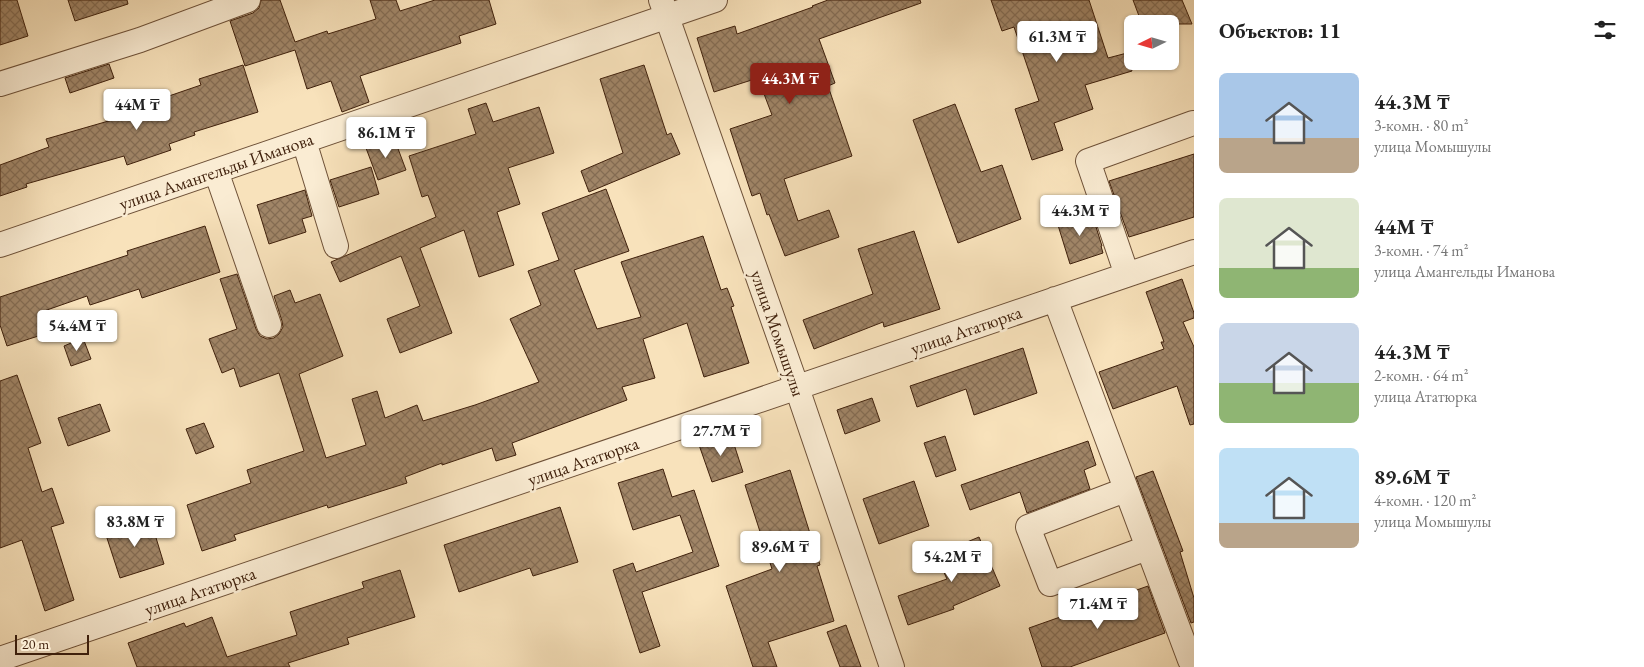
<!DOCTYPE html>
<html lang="ru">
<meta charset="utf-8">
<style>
body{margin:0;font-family:"EB Garamond",serif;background:#f6f6f6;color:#222;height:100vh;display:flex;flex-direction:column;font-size:19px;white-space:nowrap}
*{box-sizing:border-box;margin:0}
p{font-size:16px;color:#767676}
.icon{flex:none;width:28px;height:28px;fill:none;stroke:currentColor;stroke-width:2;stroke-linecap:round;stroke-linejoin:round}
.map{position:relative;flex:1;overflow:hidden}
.side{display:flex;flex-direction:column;background:#fff;width:450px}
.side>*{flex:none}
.needle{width:32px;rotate:265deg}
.tools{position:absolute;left:1124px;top:15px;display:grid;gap:10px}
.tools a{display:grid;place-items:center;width:55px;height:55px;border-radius:8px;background:#fff;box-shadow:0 1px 4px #0004;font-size:25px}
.scale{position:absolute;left:15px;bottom:12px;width:74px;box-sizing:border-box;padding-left:5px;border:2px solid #40210c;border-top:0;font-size:14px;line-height:18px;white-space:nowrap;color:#40210c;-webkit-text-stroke:4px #faecd3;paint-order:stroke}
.price{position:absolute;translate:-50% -42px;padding:0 11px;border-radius:5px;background:#fff;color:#222;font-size:16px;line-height:32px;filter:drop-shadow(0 1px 2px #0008)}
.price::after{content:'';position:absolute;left:50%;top:30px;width:15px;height:11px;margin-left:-8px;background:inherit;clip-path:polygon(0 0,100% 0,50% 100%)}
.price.on{background:#8f2418;color:#fff}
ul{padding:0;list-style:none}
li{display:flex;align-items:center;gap:15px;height:125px;padding:0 25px}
li span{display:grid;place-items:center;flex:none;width:140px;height:100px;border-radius:8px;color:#555}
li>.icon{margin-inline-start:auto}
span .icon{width:60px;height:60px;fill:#fffc;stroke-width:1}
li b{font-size:21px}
h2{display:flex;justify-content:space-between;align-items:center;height:60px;padding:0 25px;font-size:21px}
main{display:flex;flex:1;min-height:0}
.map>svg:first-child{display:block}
.building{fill:url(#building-cross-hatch);stroke:#40210c}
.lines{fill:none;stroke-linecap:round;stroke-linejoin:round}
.minor-casing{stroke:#6e5138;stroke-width:26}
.minor{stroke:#faecd3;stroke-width:24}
.labels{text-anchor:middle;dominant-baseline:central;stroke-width:5;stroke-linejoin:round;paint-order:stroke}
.street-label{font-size:18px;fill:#40210c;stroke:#faecd3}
</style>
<main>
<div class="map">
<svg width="1194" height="667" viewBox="0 0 1194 667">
<defs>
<pattern id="building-cross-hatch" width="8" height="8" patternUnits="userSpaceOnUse" patternTransform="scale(1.25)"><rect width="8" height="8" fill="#a08567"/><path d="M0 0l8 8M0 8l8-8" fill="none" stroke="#846c53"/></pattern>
</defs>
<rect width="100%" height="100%" fill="#f8e2bb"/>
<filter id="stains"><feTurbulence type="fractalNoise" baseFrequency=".004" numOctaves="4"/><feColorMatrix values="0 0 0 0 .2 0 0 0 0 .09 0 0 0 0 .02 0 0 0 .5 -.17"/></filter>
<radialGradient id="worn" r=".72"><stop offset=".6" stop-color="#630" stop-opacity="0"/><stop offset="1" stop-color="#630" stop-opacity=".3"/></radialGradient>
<!-- building -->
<path class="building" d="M 0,0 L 17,0 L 28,36 L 0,45 Z
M 68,0 L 127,0 L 128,4 L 75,21 Z
M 261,0 L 280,0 L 295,42 L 327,31 L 328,34 L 376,19 L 370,0 L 396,0 L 400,11 L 435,0 L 489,0 L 496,24 L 459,36 L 461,43 L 360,76 L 369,102 L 342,112 L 331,81 L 307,89 L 295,50 L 245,66 L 230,21 L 253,13 L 259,8 Z
M 828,0 L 920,0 L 921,3 L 819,39 L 835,83 L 828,86 L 852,156 L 784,179 L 798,221 L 829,210 L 839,237 L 785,256 L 769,214 L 767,215 L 760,193 L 752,196 L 730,129 L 772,115 L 758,78 L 714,92 L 697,38 L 735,26 L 737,34 L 813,7 L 812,6 Z
M 991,0 L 1089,0 L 1108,58 L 1127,53 L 1132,71 L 1085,85 L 1093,109 L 1054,123 L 1063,150 L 1032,160 L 1015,109 L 1039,101 L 1014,27 L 1002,31 Z
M 1133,0 L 1182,0 L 1192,24 L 1142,24 Z
M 109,64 L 114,78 L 70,93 L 65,78 Z
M 243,65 L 258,112 L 194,132 L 195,135 L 169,144 L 171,150 L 127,165 L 124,156 L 26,184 L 27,187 L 0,196 L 0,165 L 49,147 L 46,139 L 112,120 L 112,118 L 167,101 L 166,97 L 201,85 L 199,79 Z
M 644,65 L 667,135 L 671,133 L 680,154 L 589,192 L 581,171 L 623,153 L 600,79 Z
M 486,103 L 493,122 L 539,107 L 554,153 L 508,168 L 520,204 L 497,212 L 514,265 L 479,277 L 464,230 L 420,248 L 452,333 L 400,353 L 387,319 L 420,306 L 401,256 L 340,282 L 331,262 L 436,217 L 428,195 L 422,197 L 409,156 L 476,134 L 468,109 Z
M 955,104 L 981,172 L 1002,165 L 1021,219 L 958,243 L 913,120 Z
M 394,138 L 406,170 L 378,180 L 366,148 Z
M 1194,154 L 1194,217 L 1129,237 L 1109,181 Z
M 371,167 L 379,194 L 339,207 L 330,180 Z
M 606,189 L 629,251 L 574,270 L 597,329 L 641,317 L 621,262 L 703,236 L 721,290 L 727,288 L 734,306 L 731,307 L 749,363 L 704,377 L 687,323 L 643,339 L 655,378 L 622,387 L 627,400 L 512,443 L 516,455 L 496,461 L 492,448 L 442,465 L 442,463 L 405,477 L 407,483 L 328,508 L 327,505 L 234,535 L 236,540 L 202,551 L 187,505 L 251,483 L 247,470 L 304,451 L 279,373 L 240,387 L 234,368 L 222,373 L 209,339 L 237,329 L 220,279 L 237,274 L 256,329 L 260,336 L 267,339 L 274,338 L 279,334 L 283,327 L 282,321 L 274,296 L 290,290 L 295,303 L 320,294 L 343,356 L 299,374 L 326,458 L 366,445 L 352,399 L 377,391 L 385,418 L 417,405 L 423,421 L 475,405 L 539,382 L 510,319 L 541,305 L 528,271 L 559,260 L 542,213 Z
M 305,190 L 312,216 L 302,219 L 306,232 L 269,244 L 257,205 Z
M 1091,211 L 1102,246 L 1101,246 L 1103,253 L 1070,264 L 1057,222 Z
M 205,226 L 220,272 L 142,298 L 139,289 L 90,305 L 87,296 L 44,311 L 51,332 L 7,346 L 0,325 L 0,297 L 128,255 L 127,251 Z
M 914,231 L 940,309 L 884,327 L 883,322 L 814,349 L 803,320 L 873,294 L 858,249 Z
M 1182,279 L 1194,313 L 1194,318 L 1183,322 L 1194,347 L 1194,424 L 1190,425 L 1177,386 L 1113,409 L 1099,372 L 1164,349 L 1161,342 L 1164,342 L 1146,292 Z
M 83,338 L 91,359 L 71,366 L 64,346 Z
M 1023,348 L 1037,393 L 974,415 L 966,389 L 917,407 L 910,386 Z
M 17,375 L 41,443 L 28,448 L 42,492 L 52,488 L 64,523 L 51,527 L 74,600 L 45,611 L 22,540 L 0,548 L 0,381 Z
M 872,398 L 880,421 L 845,434 L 837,410 Z
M 100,404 L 110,431 L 68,446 L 58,418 Z
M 204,423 L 214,447 L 196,454 L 186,429 Z
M 730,432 L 743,472 L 712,482 L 698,442 Z
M 945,436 L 956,470 L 936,477 L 924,443 Z
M 1088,441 L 1096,465 L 1084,470 L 1090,489 L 1027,513 L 1020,492 L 970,510 L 961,485 Z
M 663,469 L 672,497 L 694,490 L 719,566 L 642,592 L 660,646 L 640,653 L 613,570 L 633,563 L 636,572 L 693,552 L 680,515 L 633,530 L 618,483 Z
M 790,470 L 820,565 L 817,566 L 834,621 L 768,642 L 777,667 L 753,667 L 726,586 L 772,569 L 745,485 Z
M 1153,471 L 1183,551 L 1180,552 L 1194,598 L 1194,622 L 1191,623 L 1136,477 Z
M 914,481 L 929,526 L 879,544 L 863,499 Z
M 560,507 L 578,562 L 533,576 L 530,568 L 459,592 L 444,545 Z
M 150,518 L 164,564 L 120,578 L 105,532 Z
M 979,537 L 1000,586 L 953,606 L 954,609 L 908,625 L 898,596 L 947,579 L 936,555 Z
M 400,570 L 415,617 L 347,638 L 349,644 L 288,663 L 290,667 L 137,667 L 128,643 L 184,623 L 186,627 L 212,617 L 227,657 L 297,635 L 290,612 L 364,588 L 362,582 Z
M 1148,586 L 1165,633 L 1070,667 L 1042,667 L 1029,628 Z
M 846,625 L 861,667 L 840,667 L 827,632 Z"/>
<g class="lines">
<!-- minor casing -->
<g class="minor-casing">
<path id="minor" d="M 661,0 L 797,388 L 892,667
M 0,84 L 140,40 L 248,0
M 304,141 L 336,246
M 216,171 L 269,325
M 0,245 L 715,0
M 1127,275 L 1088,161 L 1193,123
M 1055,299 L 1190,660
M 1125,490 L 1028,527 L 1050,584 L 1147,548
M 0,659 L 1194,252"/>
</g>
<!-- minor -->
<use href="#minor" class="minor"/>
</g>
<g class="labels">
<!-- street labels -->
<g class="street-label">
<text transform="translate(216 171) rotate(-19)">улица Амангельды Иманова</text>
<text transform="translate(966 330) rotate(-19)">улица Ататюрка</text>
<text transform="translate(778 333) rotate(71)">улица Момышулы</text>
<text transform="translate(583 461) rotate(-19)">улица Ататюрка</text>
<text transform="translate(200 591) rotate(-19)">улица Ататюрка</text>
</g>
</g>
<rect width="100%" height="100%" filter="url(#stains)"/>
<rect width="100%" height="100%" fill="url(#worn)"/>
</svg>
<div class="tools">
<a><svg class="needle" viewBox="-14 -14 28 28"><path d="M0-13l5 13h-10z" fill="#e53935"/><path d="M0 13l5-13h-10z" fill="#767676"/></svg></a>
</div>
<div class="scale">20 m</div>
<b class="price" style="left:1057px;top:63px">61.3M ₸</b>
<b class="price on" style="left:790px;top:105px">44.3M ₸</b>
<b class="price" style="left:137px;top:131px">44M ₸</b>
<b class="price" style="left:386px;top:159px">86.1M ₸</b>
<b class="price" style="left:1080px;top:237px">44.3M ₸</b>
<b class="price" style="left:77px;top:352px">54.4M ₸</b>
<b class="price" style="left:721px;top:457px">27.7M ₸</b>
<b class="price" style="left:135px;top:548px">83.8M ₸</b>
<b class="price" style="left:780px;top:573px">89.6M ₸</b>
<b class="price" style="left:952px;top:583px">54.2M ₸</b>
<b class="price" style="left:1098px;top:630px">71.4M ₸</b>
</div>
<section class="side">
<h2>Объектов: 11<svg class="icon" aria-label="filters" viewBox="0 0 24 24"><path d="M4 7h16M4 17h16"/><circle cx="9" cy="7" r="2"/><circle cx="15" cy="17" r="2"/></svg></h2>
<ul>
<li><span style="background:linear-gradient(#a9c7e8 65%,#b9a48a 0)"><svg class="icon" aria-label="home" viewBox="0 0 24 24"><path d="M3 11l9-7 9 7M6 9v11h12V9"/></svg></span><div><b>44.3M ₸</b><p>3-комн. · 80 m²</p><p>улица Момышулы</p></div></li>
<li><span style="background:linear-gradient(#dfe7d0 70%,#8fb573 0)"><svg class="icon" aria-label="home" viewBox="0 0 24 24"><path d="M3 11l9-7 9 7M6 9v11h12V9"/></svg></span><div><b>44M ₸</b><p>3-комн. · 74 m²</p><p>улица Амангельды Иманова</p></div></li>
<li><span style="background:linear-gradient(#c9d6e8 60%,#8fb573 0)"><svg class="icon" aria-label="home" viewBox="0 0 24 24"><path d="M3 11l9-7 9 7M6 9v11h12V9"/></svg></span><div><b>44.3M ₸</b><p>2-комн. · 64 m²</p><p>улица Ататюрка</p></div></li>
<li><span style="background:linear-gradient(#bfe0f5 75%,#b9a48a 0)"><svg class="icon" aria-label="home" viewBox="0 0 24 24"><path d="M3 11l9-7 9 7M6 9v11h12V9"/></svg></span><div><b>89.6M ₸</b><p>4-комн. · 120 m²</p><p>улица Момышулы</p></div></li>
</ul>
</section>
</main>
